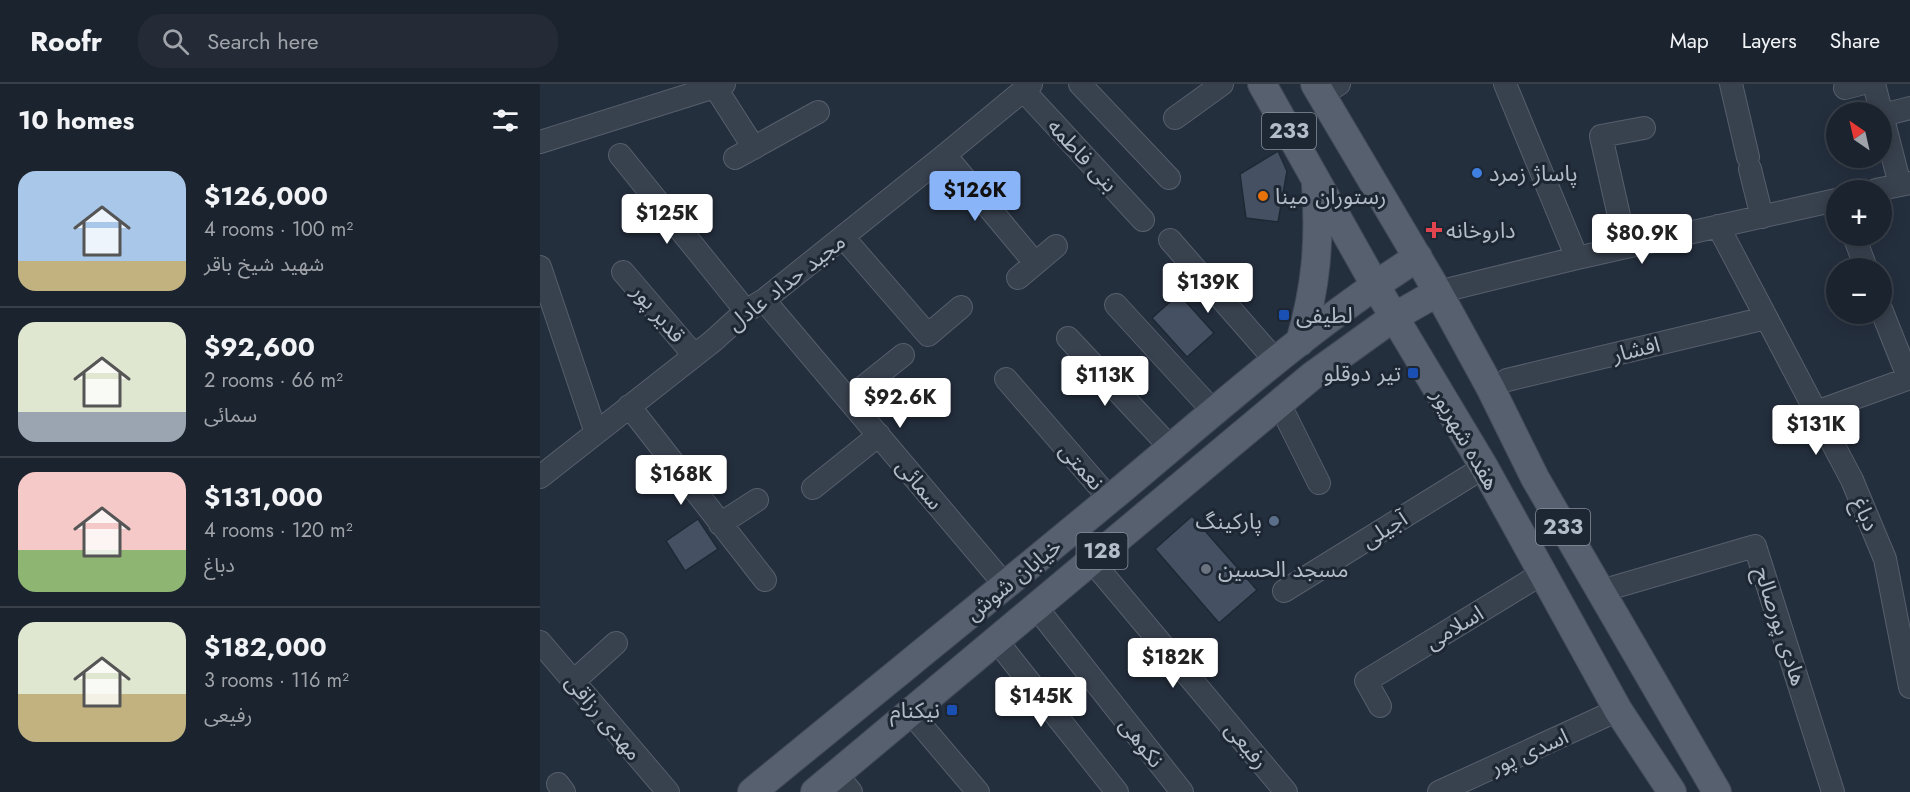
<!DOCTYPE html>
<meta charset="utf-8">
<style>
body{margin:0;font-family:Jost,"Noto Sans Arabic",sans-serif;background:#242b36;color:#f1f3f6;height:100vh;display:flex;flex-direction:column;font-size:22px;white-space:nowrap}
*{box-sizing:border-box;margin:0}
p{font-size:20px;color:#a0a4aa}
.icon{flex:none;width:33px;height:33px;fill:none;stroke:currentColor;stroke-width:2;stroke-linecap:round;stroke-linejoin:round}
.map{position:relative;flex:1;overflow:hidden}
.panel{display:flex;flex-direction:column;background:#1b232e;width:540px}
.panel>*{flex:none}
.needle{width:39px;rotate:326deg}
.fabs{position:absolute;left:1286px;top:18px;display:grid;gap:12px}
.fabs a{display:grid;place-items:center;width:66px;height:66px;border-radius:50%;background:#1b232e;box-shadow:0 3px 15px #0003,0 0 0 2px #39404a;font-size:30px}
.price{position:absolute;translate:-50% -51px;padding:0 14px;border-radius:6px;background:#fff;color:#222;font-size:20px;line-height:39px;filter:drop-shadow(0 2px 3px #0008)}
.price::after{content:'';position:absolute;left:50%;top:36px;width:18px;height:14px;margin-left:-9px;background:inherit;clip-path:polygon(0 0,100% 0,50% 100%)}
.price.active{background:#8ab4f8;color:#111}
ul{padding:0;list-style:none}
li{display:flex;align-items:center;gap:18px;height:150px;padding:0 18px}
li+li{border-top:2px solid #39404a}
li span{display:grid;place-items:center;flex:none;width:168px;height:120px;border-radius:18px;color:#555}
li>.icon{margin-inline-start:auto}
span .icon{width:72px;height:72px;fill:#fffc;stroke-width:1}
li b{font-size:26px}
h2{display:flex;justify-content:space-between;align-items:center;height:72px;padding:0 18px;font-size:26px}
header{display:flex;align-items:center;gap:36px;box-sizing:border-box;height:84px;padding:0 30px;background:#1b232e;border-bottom:2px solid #39404a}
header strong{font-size:28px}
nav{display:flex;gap:33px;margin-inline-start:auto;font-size:21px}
.search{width:420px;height:54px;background:#242b36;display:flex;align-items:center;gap:15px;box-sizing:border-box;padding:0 21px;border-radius:24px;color:#a0a4aa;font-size:22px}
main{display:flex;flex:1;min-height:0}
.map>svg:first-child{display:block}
.building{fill:#455162;stroke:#1f2835;stroke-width:1.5}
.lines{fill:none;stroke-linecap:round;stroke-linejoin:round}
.minor-casing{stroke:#565f6c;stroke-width:24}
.major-casing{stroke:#414a57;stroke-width:30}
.minor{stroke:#38414e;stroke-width:22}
.major{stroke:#56606e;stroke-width:28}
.shop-dot{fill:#3f7fe0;stroke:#1d2633;stroke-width:2}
.food-dot{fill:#e8710a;stroke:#1d2633;stroke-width:2}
.health-dot{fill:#e0444e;stroke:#1d2633;stroke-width:2}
.transit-dot{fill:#1a4fb4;stroke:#1d2633;stroke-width:2}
.service-dot{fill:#5c6f8a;stroke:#1d2633;stroke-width:2}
.worship-dot{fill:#6b7280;stroke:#1d2633;stroke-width:2}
.labels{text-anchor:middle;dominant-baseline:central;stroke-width:6;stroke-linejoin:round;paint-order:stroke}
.shield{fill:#1d2633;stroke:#878f9c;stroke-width:1.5}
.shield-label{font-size:21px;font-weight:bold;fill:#b4bcc9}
.street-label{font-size:22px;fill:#b4bcc9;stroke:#1d2633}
.poi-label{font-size:22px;fill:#b4bcc9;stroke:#1d2633;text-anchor:start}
</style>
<header>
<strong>Roofr</strong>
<div class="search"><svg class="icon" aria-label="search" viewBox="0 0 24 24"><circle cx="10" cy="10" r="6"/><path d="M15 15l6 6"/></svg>Search here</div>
<nav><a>Map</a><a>Layers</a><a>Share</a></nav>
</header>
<main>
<section class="panel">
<h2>10 homes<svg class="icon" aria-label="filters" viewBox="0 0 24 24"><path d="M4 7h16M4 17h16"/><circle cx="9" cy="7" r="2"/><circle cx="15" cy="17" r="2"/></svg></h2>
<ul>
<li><span style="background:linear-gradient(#a9c7e8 75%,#c2b280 0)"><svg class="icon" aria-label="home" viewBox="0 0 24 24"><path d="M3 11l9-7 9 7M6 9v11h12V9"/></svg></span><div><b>$126,000</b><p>4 rooms · 100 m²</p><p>شهید شیخ باقر</p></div></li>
<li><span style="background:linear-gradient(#dfe7d0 75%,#9aa5b1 0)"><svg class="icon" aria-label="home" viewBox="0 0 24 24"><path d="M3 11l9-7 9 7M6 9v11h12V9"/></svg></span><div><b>$92,600</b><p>2 rooms · 66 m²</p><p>سمائی</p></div></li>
<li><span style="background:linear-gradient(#f6c9c9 65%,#8fb573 0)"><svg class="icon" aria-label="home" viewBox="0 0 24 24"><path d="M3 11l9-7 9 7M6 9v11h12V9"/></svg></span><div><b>$131,000</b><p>4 rooms · 120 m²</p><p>دباغ</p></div></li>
<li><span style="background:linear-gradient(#dfe7d0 60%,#c2b280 0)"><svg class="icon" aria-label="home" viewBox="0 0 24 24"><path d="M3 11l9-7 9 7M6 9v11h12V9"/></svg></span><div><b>$182,000</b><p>3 rooms · 116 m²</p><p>رفیعی</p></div></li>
</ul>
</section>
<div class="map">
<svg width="1370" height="708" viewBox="0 0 1370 708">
<rect width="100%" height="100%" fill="#242f3e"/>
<!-- building -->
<path class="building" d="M 738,67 L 747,87 L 738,138 L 706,134 L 700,90 Z
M 639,210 L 674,249 L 647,273 L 612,234 Z
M 652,432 L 717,506 L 679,539 L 615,465 Z
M 158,435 L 178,465 L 145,487 L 126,457 Z"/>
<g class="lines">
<!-- minor casing -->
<g class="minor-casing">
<path id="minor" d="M 540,0 L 629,94
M 965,0 L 1037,174
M 1191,0 L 1208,73
M 1334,0 L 1360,101
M 175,3 L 214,64
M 1305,4 L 1320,0
M 483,6 L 603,136
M 781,11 L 799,0
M 1343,31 L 1370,24
M 635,34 L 682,0
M 0,58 L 184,0
M 80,71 L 206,227
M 405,71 L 495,179
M 195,74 L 278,28
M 1210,85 L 1222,133
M 1336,106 L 1370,99
M 1178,142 L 1312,396 L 1345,475 L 1370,603
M 1314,152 L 1326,184
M 303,153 L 388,251 L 421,223
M 630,156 L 736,277
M 1086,163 L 1061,52 L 1104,44
M 0,183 L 56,349
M 83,188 L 154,271
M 478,194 L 516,162
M 898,208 L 1037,174 L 1296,116
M 224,216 L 466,502
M 576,221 L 674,328
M 1341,225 L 1369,295
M 528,254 L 631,364
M 466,295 L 570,415
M 967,296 L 1226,234
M 308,315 L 363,271
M 739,319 L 779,399
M 89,322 L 225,496
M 1276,328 L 1370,294
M 0,393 L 173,257 L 206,227 L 224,216 L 405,71 L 491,0
M 273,404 L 339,351
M 180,440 L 217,416
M 551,476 L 746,708
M 744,507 L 944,383
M 1061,507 L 1215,462 L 1293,708
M 496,523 L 642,708
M 456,556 L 577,708
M 0,558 L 128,708
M 34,597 L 76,559
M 840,622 L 826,597 L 1003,489
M 370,628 L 438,708
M 297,691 L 311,708
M 18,700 L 24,708
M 899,708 L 1078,626"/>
</g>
<!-- major casing -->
<g class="major-casing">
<path id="major" d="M 722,0 L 835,201 L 944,383 L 1078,626 L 1132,708
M 775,0 L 898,208 L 950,303 L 995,394 L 1177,708
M 760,258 C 776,203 780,159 776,101
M 212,708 C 331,610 452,513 571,414 C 671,331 768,243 878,173
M 275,708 L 772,292 L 854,233 L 898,208"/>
</g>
<!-- minor -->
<use href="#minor" class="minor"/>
<!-- major -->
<use href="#major" class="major"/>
</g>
<!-- markers -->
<circle class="shop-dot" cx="937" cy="89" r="6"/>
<circle class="food-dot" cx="723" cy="112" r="6"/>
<path class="health-dot" d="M891 137h6v6h6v6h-6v6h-6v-6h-6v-6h6z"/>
<g class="transit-dot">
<rect x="738" y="225" width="12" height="12" rx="3"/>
<rect x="867" y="283" width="12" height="12" rx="3"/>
<rect x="406" y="620" width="12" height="12" rx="3"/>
</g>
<circle class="service-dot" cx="734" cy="437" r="6"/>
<circle class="worship-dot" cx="666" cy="485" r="6"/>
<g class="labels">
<!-- shield labels -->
<g class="shield">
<rect x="722" y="29" width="54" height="36" rx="4.5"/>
<rect x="996" y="425" width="54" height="36" rx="4.5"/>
<rect x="536.5" y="449" width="51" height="36" rx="4.5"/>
</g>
<g class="shield-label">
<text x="749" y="47">233</text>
<text x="1023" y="443">233</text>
<text x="562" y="467">128</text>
</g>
<!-- street labels -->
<g class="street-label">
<text transform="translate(543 71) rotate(47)">بنی فاطمه</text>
<text transform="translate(246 198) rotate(-38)">مجید حداد عادل</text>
<text transform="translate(119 229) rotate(50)">قدیر پور</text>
<text transform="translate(1096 265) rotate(-14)">افشار</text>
<text transform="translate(926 355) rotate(60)">هفده شهریور</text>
<text transform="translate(542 382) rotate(49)">نعمتی</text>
<text transform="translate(380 400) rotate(50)">سمائی</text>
<text transform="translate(1326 430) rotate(67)">دباغ</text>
<text transform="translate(844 445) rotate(-32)">آجیلی</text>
<text transform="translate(473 495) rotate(-39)">خیابان شوش</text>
<text transform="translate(1241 542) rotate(72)">هادی پورصالح</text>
<text transform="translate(914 543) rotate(-31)">اسلامی</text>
<text transform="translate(64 633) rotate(50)">مهدی رزاقی</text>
<text transform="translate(602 658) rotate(52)">نکوهی</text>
<text transform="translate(707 661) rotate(50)">رفیعی</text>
<text transform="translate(989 667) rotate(-24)">اسدی پور</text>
</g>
<!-- poi labels -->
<g class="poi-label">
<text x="949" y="89">پاساژ زمرد</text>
<text x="735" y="112">رستوران مینا</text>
<text x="906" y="146">داروخانه</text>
<text x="756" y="231">لطیفی</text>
<text x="861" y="289" text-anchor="end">تیر دوقلو</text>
<text x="722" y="437" text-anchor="end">پارکینگ</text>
<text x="678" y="485">مسجد الحسین</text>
<text x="400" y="626" text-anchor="end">نیکنام</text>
</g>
</g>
</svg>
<div class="fabs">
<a><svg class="needle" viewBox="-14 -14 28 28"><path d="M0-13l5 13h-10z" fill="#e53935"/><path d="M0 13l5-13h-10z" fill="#a0a4aa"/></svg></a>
<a>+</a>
<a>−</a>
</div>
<b class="price active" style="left:435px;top:138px">$126K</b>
<b class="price" style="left:127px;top:161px">$125K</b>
<b class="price" style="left:1102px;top:181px">$80.9K</b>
<b class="price" style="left:668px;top:230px">$139K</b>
<b class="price" style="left:565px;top:323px">$113K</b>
<b class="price" style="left:360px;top:345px">$92.6K</b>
<b class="price" style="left:1276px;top:372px">$131K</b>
<b class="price" style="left:141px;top:422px">$168K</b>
<b class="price" style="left:633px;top:605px">$182K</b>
<b class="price" style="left:501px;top:644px">$145K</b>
</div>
</main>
